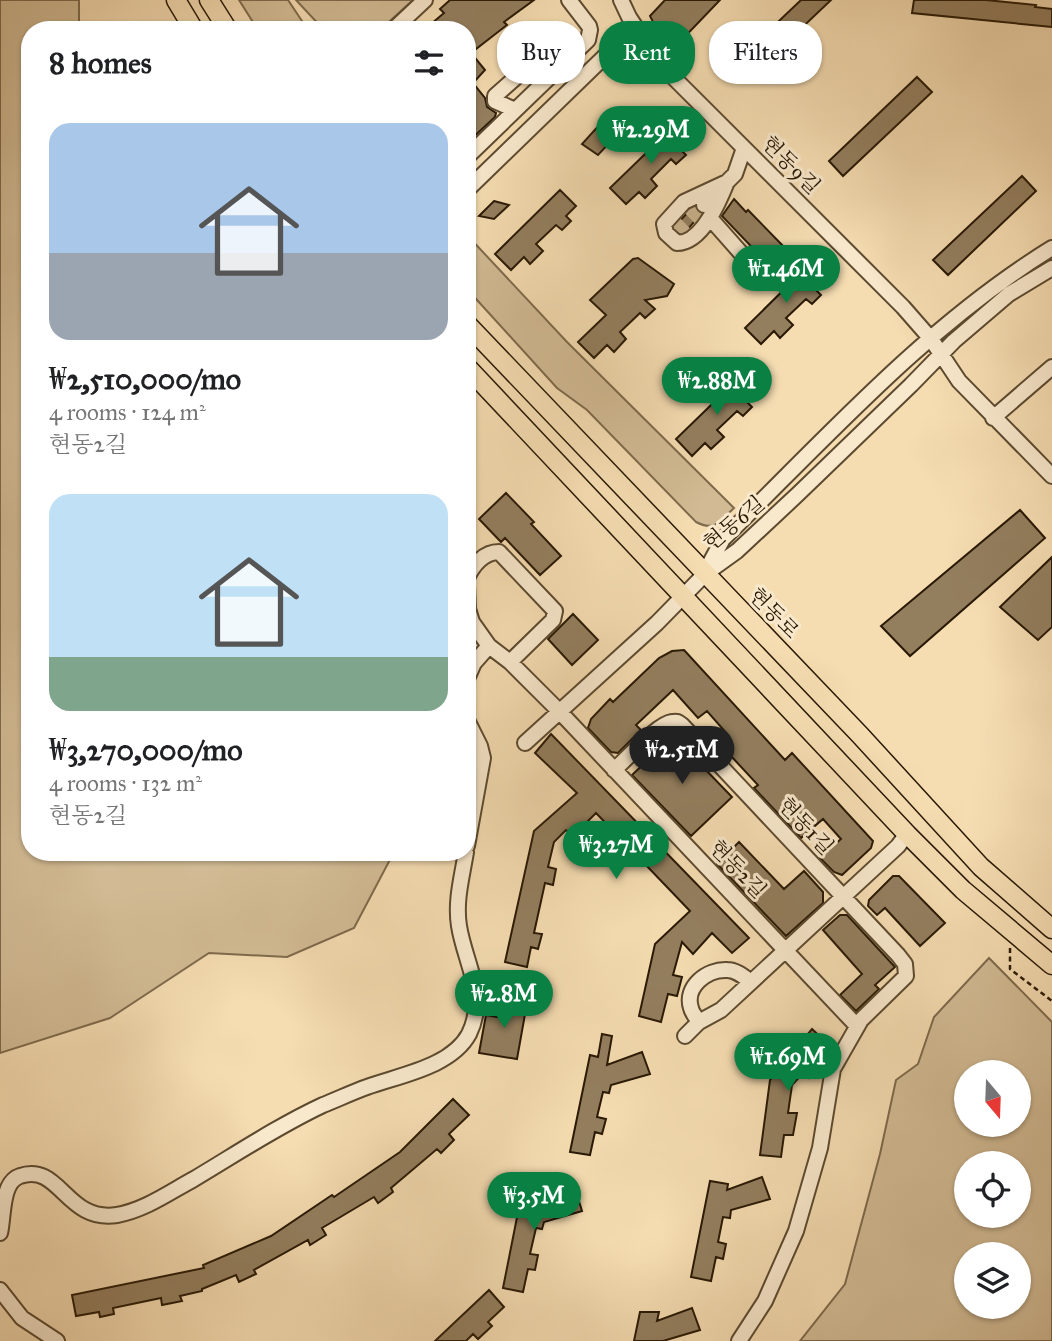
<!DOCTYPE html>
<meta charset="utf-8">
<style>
body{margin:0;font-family:"IM FELL Great Primer","Noto Serif KR",serif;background:#f6f6f6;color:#202124;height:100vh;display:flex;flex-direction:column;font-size:26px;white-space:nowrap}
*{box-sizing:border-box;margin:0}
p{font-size:23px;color:#757577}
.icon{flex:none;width:38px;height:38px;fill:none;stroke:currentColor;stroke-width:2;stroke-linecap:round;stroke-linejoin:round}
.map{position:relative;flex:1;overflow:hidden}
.panel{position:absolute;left:21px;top:21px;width:455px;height:840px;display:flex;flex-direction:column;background:#fff;border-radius:28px;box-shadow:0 2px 5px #0004}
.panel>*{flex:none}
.banner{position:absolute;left:497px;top:21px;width:450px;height:63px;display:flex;gap:14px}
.needle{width:46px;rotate:161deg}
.controls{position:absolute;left:954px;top:1060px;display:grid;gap:14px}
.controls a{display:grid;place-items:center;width:77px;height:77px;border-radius:50%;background:#fff;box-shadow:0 2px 5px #0004;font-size:35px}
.price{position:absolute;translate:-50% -60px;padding:0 16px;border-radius:24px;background:#0b8043;color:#fff;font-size:23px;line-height:46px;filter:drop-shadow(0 2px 4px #0008)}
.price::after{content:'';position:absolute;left:50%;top:42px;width:21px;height:16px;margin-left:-10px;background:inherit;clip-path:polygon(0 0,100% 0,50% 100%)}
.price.selected{background:#222;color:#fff}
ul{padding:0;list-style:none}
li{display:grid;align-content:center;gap:14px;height:371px;padding:0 28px}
li span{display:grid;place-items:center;height:217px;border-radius:21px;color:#555}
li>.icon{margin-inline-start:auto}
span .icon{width:126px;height:126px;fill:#fffc;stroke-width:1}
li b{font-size:30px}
h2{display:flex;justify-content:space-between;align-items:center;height:84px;padding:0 28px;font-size:30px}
.pill{padding:0 24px;border-radius:28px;background:#fff;box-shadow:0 2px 5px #0004;font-size:24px;line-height:63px}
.pill.selected{background:#0b8043;color:#fff}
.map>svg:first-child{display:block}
.green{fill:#d2bb94;stroke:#7e6a4c;stroke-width:2;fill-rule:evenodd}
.building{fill:#937e5e;stroke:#291905;stroke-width:2}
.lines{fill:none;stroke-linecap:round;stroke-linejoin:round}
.minor-tunnel{stroke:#ccb58f;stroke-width:14;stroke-dasharray:14 7;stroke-linecap:butt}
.minor-casing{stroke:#5c4a30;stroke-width:18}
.major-casing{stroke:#291905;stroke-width:21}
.path{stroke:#291905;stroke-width:2.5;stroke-dasharray:5 3.5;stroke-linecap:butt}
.minor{stroke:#f8e8cc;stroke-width:14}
.major{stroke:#f5dcb1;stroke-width:18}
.labels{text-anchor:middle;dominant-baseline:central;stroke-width:6;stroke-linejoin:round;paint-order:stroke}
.street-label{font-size:21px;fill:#291905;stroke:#f8e8cc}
</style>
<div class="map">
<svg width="1052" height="1341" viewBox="0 0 1052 1341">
<rect width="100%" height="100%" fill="#f5dcb1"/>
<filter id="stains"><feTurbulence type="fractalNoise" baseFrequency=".00286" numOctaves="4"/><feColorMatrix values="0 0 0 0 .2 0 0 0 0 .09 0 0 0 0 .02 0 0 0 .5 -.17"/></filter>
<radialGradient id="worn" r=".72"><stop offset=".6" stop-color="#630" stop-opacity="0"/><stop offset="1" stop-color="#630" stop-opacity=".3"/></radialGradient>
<!-- green -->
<path class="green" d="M 0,0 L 79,0 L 79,30 L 30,30 L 30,852 L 394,852 L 354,928 L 287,957 L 209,953 L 110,1018 L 0,1053 Z
M 239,0 L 288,0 L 308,30 L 258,30 Z
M 296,0 L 413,0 L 380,30 L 324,30 Z
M 467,235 L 567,342 L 734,508 C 720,521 715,532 696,522 L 587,410 L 557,388 L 467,289 Z
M 989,958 L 1052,1022 L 1052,1341 L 800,1341 L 845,1284 L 880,1154 L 896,1080 L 918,1064 L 934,1017 ZM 966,1073 L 1018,1073 L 1018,1125 L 966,1125 ZM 966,1164 L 1018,1164 L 1018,1216 L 966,1216 ZM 966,1255 L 1018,1255 L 1018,1307 L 966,1307 Z"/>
<!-- building -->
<path class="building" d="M 450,0 L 534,0 L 504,22 L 507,25 L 471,53 L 485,70 L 473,83 L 485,98 L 487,107 L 496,113 L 495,117 L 467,143 L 467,30 L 424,30 L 444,13 L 440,9 Z
M 665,0 L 720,0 L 673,49 L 659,34 L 650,16 Z
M 801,0 L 831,0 L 751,76 L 736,62 Z
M 914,0 L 986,0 L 1036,5 L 1035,7 L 1052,9 L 1052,27 L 912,13 Z
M 917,77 L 932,92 L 843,176 L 829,161 Z
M 611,112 L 614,138 L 598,155 L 582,144 Z
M 675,125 L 690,141 L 681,150 L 686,155 L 676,164 L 671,159 L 651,179 L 657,186 L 645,198 L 639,192 L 626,204 L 610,188 Z
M 1022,176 L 1036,191 L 948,275 L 933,260 Z
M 560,190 L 576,206 L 566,216 L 571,221 L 562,230 L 556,225 L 536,244 L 543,251 L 530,264 L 524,257 L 511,270 L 495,254 Z
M 734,199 L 746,212 L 748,210 L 787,250 L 770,266 L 722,216 Z
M 494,201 L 509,205 L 494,219 L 479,216 Z
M 695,208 L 700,215 L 688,229 L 680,233 L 674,227 L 690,210 Z
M 638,258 L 674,284 L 667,296 L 645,300 L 655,309 L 645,318 L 640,313 L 620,332 L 626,339 L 614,352 L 607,345 L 594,358 L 578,342 L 606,315 L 590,300 L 633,259 Z
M 810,264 L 826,281 L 816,290 L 821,295 L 812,304 L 806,299 L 786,318 L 793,325 L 780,338 L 774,331 L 761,344 L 745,328 Z
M 741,376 L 757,392 L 747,402 L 752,407 L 743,416 L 737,411 L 717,430 L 724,437 L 711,449 L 705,443 L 692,456 L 676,439 Z
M 506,493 L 534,522 L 531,524 L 561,556 L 540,575 L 505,538 L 501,542 L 479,519 Z
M 1020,510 L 1045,538 L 910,656 L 881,626 Z
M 1052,557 L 1052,627 L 1038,640 L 1000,607 Z
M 573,614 L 598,640 L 572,665 L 548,639 Z
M 684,650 L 785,760 L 792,753 L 873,841 L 871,848 L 842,875 L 834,872 L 820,858 L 841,839 L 823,819 L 801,838 L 754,788 L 758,785 L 730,755 L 728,749 L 729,736 L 707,711 L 698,718 L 673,690 L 636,725 L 641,730 L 618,753 L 611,752 L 588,728 L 591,719 L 610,699 L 613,702 L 659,658 L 672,651 Z
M 551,734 L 749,938 L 732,953 L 712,933 L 693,954 L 682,942 L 673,975 L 682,977 L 677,996 L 668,994 L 661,1022 L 639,1016 L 655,944 L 690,911 L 596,813 L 573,836 L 566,830 L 554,842 L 548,867 L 556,869 L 553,885 L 545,883 L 534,933 L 542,934 L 538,949 L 531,947 L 527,967 L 505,962 L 534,831 L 577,793 L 535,753 Z
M 673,736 L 732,797 L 691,836 L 632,775 Z
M 739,842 L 784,889 L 804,871 L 823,892 L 823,903 L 786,936 L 717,864 Z
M 893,876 L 899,876 L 945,923 L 920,946 L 885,908 L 877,915 L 868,906 L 869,900 Z
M 840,915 L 847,915 L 895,967 L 875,985 L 879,989 L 856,1011 L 840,995 L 862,974 L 823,930 Z
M 500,999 L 527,1003 L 517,1059 L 479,1053 L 486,1015 L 497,1017 Z
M 812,1029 L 828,1044 L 817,1056 L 823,1061 L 809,1078 L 803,1073 L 792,1085 L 788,1113 L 797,1113 L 793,1135 L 784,1135 L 781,1157 L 760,1155 L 770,1080 Z
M 602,1034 L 612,1036 L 607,1065 L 642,1052 L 650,1074 L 611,1085 L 609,1093 L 603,1092 L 597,1117 L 606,1119 L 602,1134 L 595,1132 L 590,1155 L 570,1152 L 590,1055 L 598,1057 Z
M 453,1099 L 469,1115 L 449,1134 L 454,1140 L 441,1153 L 437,1149 L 391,1188 L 393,1192 L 378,1203 L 374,1197 L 322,1228 L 326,1235 L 310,1245 L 308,1240 L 254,1270 L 256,1274 L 239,1282 L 236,1275 L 202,1289 L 202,1291 L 180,1296 L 182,1301 L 162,1305 L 161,1298 L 113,1308 L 114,1314 L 100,1317 L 99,1312 L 76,1316 L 72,1295 L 204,1268 L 203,1265 L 271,1236 L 332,1195 L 334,1197 L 400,1152 Z
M 762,1177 L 770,1199 L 731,1210 L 730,1218 L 723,1217 L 718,1242 L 726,1244 L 723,1259 L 716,1257 L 711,1281 L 691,1277 L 710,1181 L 728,1184 L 727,1190 Z
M 575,1188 L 582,1211 L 544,1222 L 542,1229 L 536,1228 L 530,1254 L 538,1255 L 535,1270 L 528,1269 L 523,1292 L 503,1288 L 522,1192 L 541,1195 L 540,1201 Z
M 489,1290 L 504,1307 L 488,1322 L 492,1326 L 478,1339 L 473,1334 L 466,1341 L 435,1341 Z
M 692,1308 L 700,1330 L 663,1341 L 634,1341 L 640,1312 L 659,1312 L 657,1321 Z"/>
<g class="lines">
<!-- minor-tunnel -->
<path class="minor-tunnel" d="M 675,233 L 704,205"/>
<!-- minor casing -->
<g class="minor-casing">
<path id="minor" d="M 621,0 L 629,17 L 659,63 L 903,307 L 931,339 L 959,381 L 1052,476
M 393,30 L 425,0
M 515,110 L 495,101 L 495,96 L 558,40 L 579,48
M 467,157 L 588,40 L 590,30 L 589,26 L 569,0
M 727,182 C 719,202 702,243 677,243 L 666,233 L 664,224 L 684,202 Z
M 467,190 L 635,27
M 704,205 L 735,174 L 744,148
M 710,218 L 740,252
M 993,418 L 1052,367
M 705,572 L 723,539 C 827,437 927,325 1052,248
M 467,578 C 473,565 484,552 499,552 L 555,611 L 553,620 L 510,662
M 467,585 L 468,609 L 472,622 L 489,646 L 510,662 L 559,711 L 857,1026
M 467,679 L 474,663 L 489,646
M 467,720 L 480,746 L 483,758 L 467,846
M 525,743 L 657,623 L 705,574 L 737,551 L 798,494 L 911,385 L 954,341 L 1009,294 L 1052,268
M 614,770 C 627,759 657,724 672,722 C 677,721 678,722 682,725 L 898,955 L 905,964 L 906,976 L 861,1020 L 833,1069 L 820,1148 L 796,1231 L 765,1301 L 739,1341
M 699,1022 C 696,1017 692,1013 691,1008 C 684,987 707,969 727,970 C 736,970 743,976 751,982
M 685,1036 L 699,1022 L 721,1010 L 898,846 L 907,834
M 0,1233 C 4,1217 1,1182 20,1176 C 60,1162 66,1223 117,1215 C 145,1210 170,1192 194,1179 C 236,1154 278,1126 323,1105 C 338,1099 353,1092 367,1087 C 400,1075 451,1067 469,1034 C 488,995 465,964 459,926 C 455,901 462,877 466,852
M 0,1290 L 22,1318 L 57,1341"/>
</g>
<!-- major casing -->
<g class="major-casing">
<path id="major" d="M 176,0 L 194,30
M 209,0 L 228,30
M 467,324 L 860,735 L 981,867 L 1052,929
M 467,367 L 907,834 L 963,890 L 1052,965"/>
</g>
<!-- path -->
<path class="path" d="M 1010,948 L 1010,969 L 1052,1001"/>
<!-- minor -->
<use href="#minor" class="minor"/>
<!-- major -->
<use href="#major" class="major"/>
</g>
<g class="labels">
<!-- street labels -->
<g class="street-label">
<text transform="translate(791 165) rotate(45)">현동9길</text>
<text transform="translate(734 523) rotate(-40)">현동6길</text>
<text transform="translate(774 613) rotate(46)">현동로</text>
<text transform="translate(806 826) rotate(47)">현동1길</text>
<text transform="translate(738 869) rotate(46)">현동2길</text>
</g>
</g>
<rect width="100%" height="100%" filter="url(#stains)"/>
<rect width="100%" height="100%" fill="url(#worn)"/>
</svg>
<div class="controls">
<a><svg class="needle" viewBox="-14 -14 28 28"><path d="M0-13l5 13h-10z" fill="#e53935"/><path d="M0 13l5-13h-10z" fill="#757577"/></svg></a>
<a><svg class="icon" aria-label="locate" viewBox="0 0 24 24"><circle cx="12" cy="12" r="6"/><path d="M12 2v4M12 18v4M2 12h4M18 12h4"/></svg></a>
<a><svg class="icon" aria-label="layers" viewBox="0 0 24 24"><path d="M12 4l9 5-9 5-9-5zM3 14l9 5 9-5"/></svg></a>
</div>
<b class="price" style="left:651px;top:166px">₩2.29M</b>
<b class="price" style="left:786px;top:305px">₩1.46M</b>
<b class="price" style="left:717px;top:417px">₩2.88M</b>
<b class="price selected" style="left:682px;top:786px">₩2.51M</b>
<b class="price" style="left:616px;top:881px">₩3.27M</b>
<b class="price" style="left:504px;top:1030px">₩2.8M</b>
<b class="price" style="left:788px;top:1093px">₩1.69M</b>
<b class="price" style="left:534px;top:1232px">₩3.5M</b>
<div class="banner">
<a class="pill">Buy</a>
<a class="pill selected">Rent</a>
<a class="pill">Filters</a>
</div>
<section class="panel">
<h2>8 homes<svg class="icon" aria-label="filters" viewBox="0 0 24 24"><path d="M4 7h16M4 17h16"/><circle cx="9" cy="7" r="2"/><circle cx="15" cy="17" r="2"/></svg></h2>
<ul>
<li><span style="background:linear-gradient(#a9c7e8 60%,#9aa5b1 0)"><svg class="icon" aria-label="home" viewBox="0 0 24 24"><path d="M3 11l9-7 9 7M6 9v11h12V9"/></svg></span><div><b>₩2,510,000/mo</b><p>4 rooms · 124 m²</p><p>현동2길</p></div></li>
<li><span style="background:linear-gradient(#bfe0f5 75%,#7fa58c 0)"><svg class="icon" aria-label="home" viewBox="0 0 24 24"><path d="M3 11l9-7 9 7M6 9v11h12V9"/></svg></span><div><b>₩3,270,000/mo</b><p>4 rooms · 132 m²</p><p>현동2길</p></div></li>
</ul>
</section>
</div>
